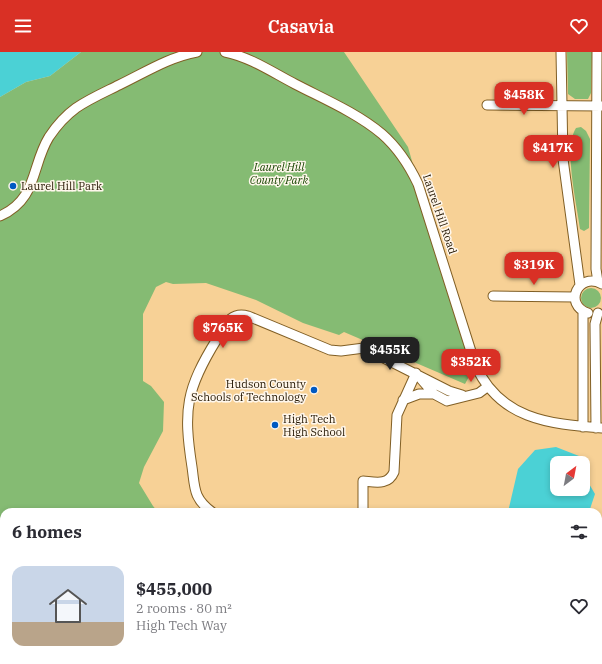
<!DOCTYPE html>
<meta charset="utf-8">
<style>
body{margin:0;font-family:"IBM Plex Serif",serif;background:#f2f2f3;color:#2b2b33;height:100vh;display:flex;flex-direction:column;font-size:15px;white-space:nowrap}
*{box-sizing:border-box;margin:0}
p{font-size:13px;color:#7c7c81}
.icon{flex:none;width:22px;height:22px;fill:none;stroke:currentColor;stroke-width:2;stroke-linecap:round;stroke-linejoin:round}
.map{position:relative;flex:1;overflow:hidden}
.drawer{position:absolute;left:0px;top:456px;width:602px;height:156px;display:flex;flex-direction:column;background:#fff;border-radius:12px 12px 0 0;box-shadow:0 2px 6px #0003}
.drawer>*{flex:none}
.needle{width:26px;rotate:32deg}
.fabs{position:absolute;left:550px;top:404px;display:grid;gap:8px}
.fabs a{display:grid;place-items:center;width:40px;height:40px;border-radius:8px;background:#fff;box-shadow:0 2px 6px #0003;font-size:20px}
.price{position:absolute;translate:-50% -34px;padding:0 9px;border-radius:8px;background:#d93025;color:#fff;font-size:13px;line-height:26px;filter:drop-shadow(0 1px 2px #0008)}
.price::after{content:'';position:absolute;left:50%;top:24px;width:12px;height:9px;margin-left:-6px;background:inherit;clip-path:polygon(0 0,100% 0,50% 100%)}
.price.active{background:#222;color:#fff}
ul{padding:0;list-style:none}
li{display:flex;align-items:center;gap:12px;height:100px;padding:0 12px}
li span{display:grid;place-items:center;flex:none;width:112px;height:80px;border-radius:12px;color:#555}
li>.icon{margin-inline-start:auto}
span .icon{width:48px;height:48px;fill:#fffc;stroke-width:1}
li b{font-size:17px}
h2{display:flex;justify-content:space-between;align-items:center;height:48px;padding:0 12px;font-size:17px}
header{display:flex;justify-content:space-between;align-items:center;height:52px;padding:0 12px;background:#d93025;color:#fff;font-size:18px;font-weight:600}
.map>svg:first-child{display:block}
.green{fill:#85bb73}
.water{fill:#4bd1d5}
.lines{fill:none;stroke-linecap:round;stroke-linejoin:round}
.minor-casing{stroke:#815f25;stroke-width:11}
.highway-casing{stroke:#815f25;stroke-width:16}
.minor{stroke:#fff;stroke-width:9}
.highway{stroke:#fff;stroke-width:14}
.poi-dot{fill:#0059c2;stroke:#fff7ec;stroke-width:1.5}
.labels{text-anchor:middle;dominant-baseline:central;stroke-width:3;stroke-linejoin:round;paint-order:stroke}
.park-label{font-size:11px;font-style:italic;fill:#1a4604;stroke:#fff7ec}
.poi-label{font-size:11px;fill:#241601;stroke:#fff7ec;text-anchor:start}
.street-label{font-size:11px;fill:#241601;stroke:#fff7ec}
</style>
<header><svg class="icon" aria-label="menu" viewBox="0 0 24 24"><path d="M4 6h16M4 12h16M4 18h16"/></svg>Casavia<svg class="icon" aria-label="heart" viewBox="0 0 24 24"><path d="M12 20l-8-8c-3-5 5-10 8-4 3-6 11-1 8 4z"/></svg></header>
<div class="map">
<svg width="602" height="612" viewBox="0 0 602 612">
<rect width="100%" height="100%" fill="#f7d196"/>
<!-- green -->
<path class="green" d="M 81,0 L 344,0 L 408,95 L 472,319 L 465,332 L 344,280 L 339,283 L 303,271 L 256,248 L 206,231 L 173,232 L 166,230 L 156,235 L 143,262 L 143,329 L 151,334 L 164,350 L 163,379 L 144,415 L 139,431 L 153,454 L 158,460 L 4,460 L 4,544 L 0,544 L 0,45 L 26,30 L 50,24 Z
M 567,0 L 592,0 L 591,41 L 588,47 L 575,47 L 568,42 Z
M 581,75 L 586,79 L 590,87 L 589,176 L 584,179 L 580,177 C 577,152 563,96 576,76 Z
M581 246a10 10 0 1 1 20 0a10 10 0 1 1-20 0Z
M 602,495 L 602,600 L 598,582 L 598,501 Z
M 0,590 L 4,590 L 4,608 L 438,608 L 494,609 L 510,612 L 0,612 Z
M 598,605 L 602,605 L 602,612 L 570,612 L 561,608 L 598,608 Z"/>
<!-- water -->
<path class="water" d="M 0,0 L 81,0 L 50,24 L 26,30 L 0,45 Z
M 556,395 L 579,404 L 581,411 L 557,411 L 557,437 L 583,437 L 583,418 L 585,425 L 595,442 L 589,460 L 508,460 L 518,417 L 535,398 Z"/>
<g class="lines">
<!-- minor casing -->
<g class="minor-casing">
<path id="minor" d="M 225,0 C 250,5 272,20 295,32 C 324,47 357,61 382,82 C 398,96 409,113 418,132 L 475,312 C 499,367 548,372 602,376
M 561,0 L 563,107 L 580,233
M 597,0 L 596,217 L 598,230
M 487,53 L 602,54
M 0,164 C 38,147 31,114 49,85 C 57,73 65,64 76,56 C 89,47 105,40 119,33 C 144,21 169,5 197,0
M 493,244 L 575,245
M 583,259 L 583,375
M 588,261 C 563,253 578,219 602,232
M 421,327 L 434,342 L 447,349 L 479,341 L 487,335
M 403,348 L 419,342 L 434,342
M 596,376 L 595,272 L 598,261
M 212,460 C 193,446 195,436 192,415 C 183,357 186,337 217,287 C 225,274 230,259 248,264 L 330,298 L 341,299 L 364,296 L 449,339 L 462,343
M 363,460 L 363,429 C 375,430 388,434 394,420 L 397,363 L 416,321"/>
</g>
<!-- highway casing -->
<g class="highway-casing">
<path id="highway" d="M 598,483 L 602,478
M 598,551 L 602,549
M 0,560 L 4,561
M 0,574 L 4,575
M 598,575 L 602,575
M 598,586 L 602,591
M 533,608 L 550,612"/>
</g>
<!-- minor -->
<use href="#minor" class="minor"/>
<!-- highway -->
<use href="#highway" class="highway"/>
</g>
<!-- markers -->
<g class="poi-dot">
<circle cx="13" cy="134" r="4"/>
<circle cx="314" cy="338" r="4"/>
<circle cx="275" cy="373" r="4"/>
</g>
<g class="labels">
<!-- park labels -->
<g class="park-label">
<text x="279" y="115">Laurel Hill<tspan x="279" dy="13">County Park</tspan></text>
</g>
<!-- poi labels -->
<g class="poi-label">
<text x="21" y="134">Laurel Hill Park</text>
<text x="306" y="332" text-anchor="end">Hudson County<tspan x="306" dy="13">Schools of Technology</tspan></text>
<text x="283" y="367">High Tech<tspan x="283" dy="13">High School</tspan></text>
</g>
<!-- street labels -->
<g class="street-label">
<text transform="translate(440 162) rotate(71)">Laurel Hill Road</text>
</g>
</g>
</svg>
<div class="fabs">
<a><svg class="needle" viewBox="-14 -14 28 28"><path d="M0-13l5 13h-10z" fill="#e53935"/><path d="M0 13l5-13h-10z" fill="#7c7c81"/></svg></a>
</div>
<b class="price" style="left:524px;top:64px">$458K</b>
<b class="price" style="left:553px;top:117px">$417K</b>
<b class="price" style="left:534px;top:234px">$319K</b>
<b class="price" style="left:223px;top:297px">$765K</b>
<b class="price active" style="left:390px;top:319px">$455K</b>
<b class="price" style="left:471px;top:331px">$352K</b>
<section class="drawer">
<h2>6 homes<svg class="icon" aria-label="filters" viewBox="0 0 24 24"><path d="M4 7h16M4 17h16"/><circle cx="9" cy="7" r="2"/><circle cx="15" cy="17" r="2"/></svg></h2>
<ul>
<li><span style="background:linear-gradient(#c9d6e8 70%,#b9a48a 0)"><svg class="icon" aria-label="home" viewBox="0 0 24 24"><path d="M3 11l9-7 9 7M6 9v11h12V9"/></svg></span><div><b>$455,000</b><p>2 rooms · 80 m²</p><p>High Tech Way</p></div><svg class="icon" aria-label="heart" viewBox="0 0 24 24"><path d="M12 20l-8-8c-3-5 5-10 8-4 3-6 11-1 8 4z"/></svg></li>
</ul>
</section>
</div>
